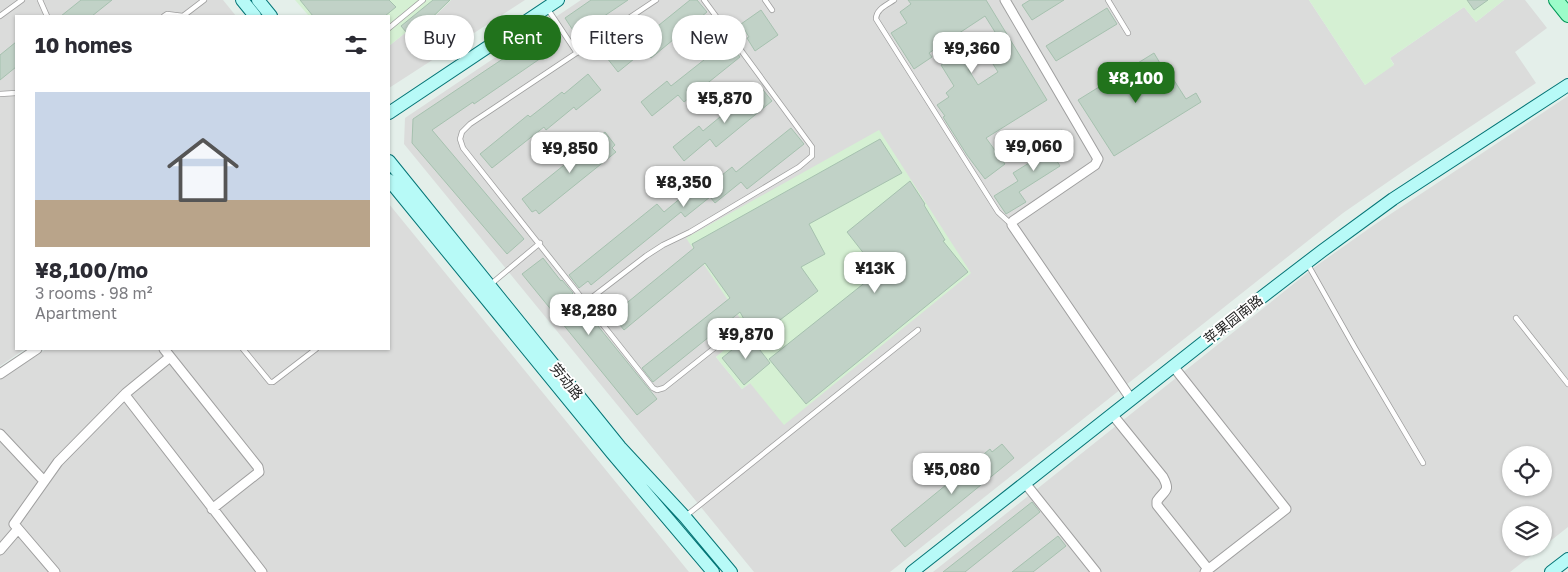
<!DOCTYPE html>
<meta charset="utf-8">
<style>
body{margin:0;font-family:"Golos Text","Noto Sans SC",sans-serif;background:#f7f7f7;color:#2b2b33;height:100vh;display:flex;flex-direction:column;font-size:19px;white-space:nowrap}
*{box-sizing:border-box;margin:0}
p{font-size:16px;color:#7c7c81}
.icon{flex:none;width:28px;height:28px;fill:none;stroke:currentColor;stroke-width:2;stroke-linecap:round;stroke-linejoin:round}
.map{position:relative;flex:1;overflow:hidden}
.details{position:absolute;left:15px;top:15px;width:375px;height:335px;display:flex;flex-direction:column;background:#fff;border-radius:0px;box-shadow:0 1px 4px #0004}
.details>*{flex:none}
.guide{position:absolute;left:405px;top:15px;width:475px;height:45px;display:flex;gap:10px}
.controls{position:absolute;left:1502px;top:446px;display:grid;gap:10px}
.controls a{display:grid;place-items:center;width:50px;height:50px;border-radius:50%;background:#fff;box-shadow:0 1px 4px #0004;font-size:25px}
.price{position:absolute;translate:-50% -42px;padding:0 11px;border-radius:10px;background:#fff;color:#222;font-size:16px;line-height:32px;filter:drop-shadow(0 1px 2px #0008)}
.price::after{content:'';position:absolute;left:50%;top:30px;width:15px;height:11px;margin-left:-8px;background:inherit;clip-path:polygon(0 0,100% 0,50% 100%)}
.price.active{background:#21731c;color:#fff}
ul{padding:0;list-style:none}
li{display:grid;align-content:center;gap:10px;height:265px;padding:0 20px}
li span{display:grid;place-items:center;height:155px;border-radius:0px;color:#555}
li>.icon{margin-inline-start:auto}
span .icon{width:90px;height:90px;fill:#fffc;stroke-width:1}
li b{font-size:21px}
h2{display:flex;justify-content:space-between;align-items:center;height:60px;padding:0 20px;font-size:21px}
.tag{padding:0 18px;border-radius:22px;background:#fff;box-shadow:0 1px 4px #0004;font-size:18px;line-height:45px}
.tag.active{background:#21731c;color:#fff}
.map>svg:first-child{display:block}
.residential{fill:#dbdcdb;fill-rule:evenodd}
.commercial{fill:#d5f0d3}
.building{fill:#c1d2c7;stroke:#a6c1af;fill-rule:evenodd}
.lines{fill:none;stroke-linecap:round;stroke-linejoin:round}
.lane-casing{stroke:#9f9f9f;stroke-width:6}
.street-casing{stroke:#9f9f9f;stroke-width:11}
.secondary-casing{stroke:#047576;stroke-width:14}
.primary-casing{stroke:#009857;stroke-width:16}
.lane{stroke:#fff;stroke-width:4.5}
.street{stroke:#fff;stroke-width:9}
.secondary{stroke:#b7faf7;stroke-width:12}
.primary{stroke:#9cfcc9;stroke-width:14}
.labels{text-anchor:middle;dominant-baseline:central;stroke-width:4;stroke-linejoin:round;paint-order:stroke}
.street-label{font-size:14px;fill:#1e1e1e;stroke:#fff}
</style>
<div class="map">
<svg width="1568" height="572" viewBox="0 0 1568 572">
<rect width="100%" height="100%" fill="#e4efea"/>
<!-- residential -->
<path class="residential" d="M 0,0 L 223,0 L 236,16 L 16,16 L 16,349 L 25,349 L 0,366 Z
M 451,0 L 525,0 L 389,88 L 389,46 L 405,33 L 411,40 Z
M 581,0 L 1309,0 L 1365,85 L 1394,64 L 1390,58 L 1464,7 L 1476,22 L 1504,0 L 1525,0 L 1547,28 L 1515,52 L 1536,83 L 1408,168 L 1343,213 L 890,572 L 754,572 L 404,144 L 405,118 ZM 748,331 L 750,383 L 742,389 L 716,357 Z
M 1568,96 L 1568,527 L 1544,546 L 1544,515 L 1511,515 L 1511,548 L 1541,548 L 1510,572 L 933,572 L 1316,266 L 1374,225 ZM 1511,455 L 1544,455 L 1544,488 L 1511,488 Z
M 389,204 L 689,572 L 0,572 L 0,380 L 46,349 L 389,349 Z"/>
<!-- commercial -->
<path class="commercial" d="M 295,0 L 451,0 L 410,40 L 405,33 L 389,46 L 389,16 L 309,16 Z
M 1309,0 L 1504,0 L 1476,22 L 1464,7 L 1390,58 L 1394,65 L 1365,85 Z
M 879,130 L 971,273 L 784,425 L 750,383 L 742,389 L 716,357 L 748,330 L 686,238 Z"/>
<!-- building -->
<path class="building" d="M 81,0 L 112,0 L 92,16 L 61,16 Z
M 300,0 L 389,0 L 396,7 L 385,16 L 313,16 Z
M 433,0 L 450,0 L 411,38 L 401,26 Z
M 591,0 L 628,0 L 576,35 L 565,18 Z
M 690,0 L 697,0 L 707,12 L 651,58 L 645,50 L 618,72 L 607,58 L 634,37 L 638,42 Z
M 908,0 L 986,0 L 1047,100 L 986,138 L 1005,164 L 985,179 L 967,155 L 943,117 L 945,116 L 937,105 L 949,97 L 946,93 L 954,86 L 941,65 L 995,32 L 985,16 L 929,53 L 932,57 L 914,69 L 891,33 L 907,23 L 900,12 L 911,4 ZM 988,56 L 998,72 L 978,85 L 968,69 Z
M 1030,0 L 1064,0 L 1032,20 L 1022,5 Z
M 1467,0 L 1488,0 L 1474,10 Z
M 1107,8 L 1117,24 L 1056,61 L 1046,46 Z
M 761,10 L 778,35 L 755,51 L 747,38 L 749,37 L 741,24 Z
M 549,28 L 560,45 L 474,104 L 473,102 L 432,130 L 524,239 L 507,254 L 412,143 L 413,119 Z
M 728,41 L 740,57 L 684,102 L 678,95 L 652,116 L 641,102 L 667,81 L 671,86 Z
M 16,42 L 16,67 L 0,80 L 0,55 Z
M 1154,53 L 1167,75 L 1170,74 L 1186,99 L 1196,93 L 1201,102 L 1114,156 L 1078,100 Z
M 588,74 L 601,90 L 576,110 L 574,107 L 546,130 L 544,127 L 492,168 L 480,154 L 528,115 L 530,117 L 562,92 L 564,94 Z
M 759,85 L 772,101 L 716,147 L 710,139 L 684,161 L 673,147 L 699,126 L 703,131 Z
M 791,128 L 804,144 L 747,189 L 741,182 L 715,203 L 710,197 L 685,217 L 681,212 L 591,285 L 588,281 L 579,288 L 569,275 L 657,204 L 664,212 L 701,181 L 706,188 L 732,167 L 736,172 Z
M 1062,130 L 1073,147 L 1055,158 L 1060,166 L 1019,192 L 1026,202 L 1006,214 L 994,196 L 1018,181 L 1013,173 L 1050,150 L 1045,141 Z
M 605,132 L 615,145 L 612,148 L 616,152 L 539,214 L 536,210 L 532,212 L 522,199 Z
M 880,139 L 902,173 L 809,224 L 825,254 L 801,267 L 818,291 L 755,339 L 740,312 L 653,382 L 642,368 L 730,298 L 705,263 L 624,330 L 612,315 L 694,248 L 692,244 Z
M 910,181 L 925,204 L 924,205 L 945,240 L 943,241 L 968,272 L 806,404 L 769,359 L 877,273 L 870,265 L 872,264 L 847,232 Z
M 543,258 L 561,281 L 562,280 L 573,293 L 572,294 L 657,399 L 637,415 L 522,274 Z
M 749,336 L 770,363 L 744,385 L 722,358 Z
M 1002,444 L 1014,458 L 905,547 L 891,530 L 990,449 L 992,452 Z
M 1032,502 L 1040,512 L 965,572 L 943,572 Z
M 1058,536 L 1066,546 L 1033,572 L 1012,572 Z"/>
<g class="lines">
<!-- lane casing -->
<g class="lane-casing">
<path id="lane" d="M 40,0 L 47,16
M 656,0 L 470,124 L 462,132 L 460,139 L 463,148 L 653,388 L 657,390 L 664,388 L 737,330
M 765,0 L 772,10
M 894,0 C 887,5 876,9 876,19 L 998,212 L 1012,225
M 1108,0 L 1128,33
M 547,8 L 577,53
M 0,16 L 22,0
M 164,16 L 167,14 L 183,16 L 204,0
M 389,28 L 423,0
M 0,94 L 16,93
M 1307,263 L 1355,348 L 1423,463
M 491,284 L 540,243
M 586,302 L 646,256 L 663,245 L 690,232 L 799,167 L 812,156 L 812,147 L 704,0
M 1516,318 L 1568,384
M 243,349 L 270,382 L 273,382 L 316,349
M 687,515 L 918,330"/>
</g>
<!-- street casing -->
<g class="street-casing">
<path id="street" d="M 1005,0 L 1098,159 L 1095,165 L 1013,221 L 1012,225 L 1131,399
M 164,349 L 258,467 L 259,472 L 212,509
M 1173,366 L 1286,509 L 1205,572
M 0,374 L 37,349
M 125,395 L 262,572
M 1112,414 L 1163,477 C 1171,492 1164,490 1157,501 L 1157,505 L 1208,569
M 0,434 L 44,481
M 1025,483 L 1096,572
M 0,550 L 18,529
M 55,572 L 14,524 L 58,462 L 126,393 L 170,357"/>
</g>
<!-- secondary casing -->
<g class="secondary-casing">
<path id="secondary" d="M 242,0 L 255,16
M 258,0 L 271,16
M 389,113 L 558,0
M 389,161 L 620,447 L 685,517 L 731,572
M 389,180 L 612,453 L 713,572
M 912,572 L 1232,320 L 1322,251 L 1393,199 L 1568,85
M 1551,572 L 1568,559"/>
</g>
<!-- primary casing -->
<g class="primary-casing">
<path id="primary" d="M 1556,0 L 1568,15"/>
</g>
<!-- lane -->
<use href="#lane" class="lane"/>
<!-- street -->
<use href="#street" class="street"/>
<!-- secondary -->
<use href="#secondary" class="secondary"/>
<!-- primary -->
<use href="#primary" class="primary"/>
</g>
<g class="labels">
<!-- street labels -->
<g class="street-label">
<text transform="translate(1233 319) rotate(-38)">苹果园南路</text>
<text transform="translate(567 381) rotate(51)">劳动路</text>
</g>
</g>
</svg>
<div class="controls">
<a><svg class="icon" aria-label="locate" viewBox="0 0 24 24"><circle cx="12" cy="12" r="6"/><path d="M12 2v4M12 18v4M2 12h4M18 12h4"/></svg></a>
<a><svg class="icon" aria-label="layers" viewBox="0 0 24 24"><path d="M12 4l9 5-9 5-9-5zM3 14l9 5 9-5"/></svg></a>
</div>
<b class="price" style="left:972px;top:74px">¥9,360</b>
<b class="price active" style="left:1136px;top:104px">¥8,100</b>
<b class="price" style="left:725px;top:124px">¥5,870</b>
<b class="price" style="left:1034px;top:172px">¥9,060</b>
<b class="price" style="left:570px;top:174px">¥9,850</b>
<b class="price" style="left:684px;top:208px">¥8,350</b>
<b class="price" style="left:875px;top:294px">¥13K</b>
<b class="price" style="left:589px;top:336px">¥8,280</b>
<b class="price" style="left:746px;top:360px">¥9,870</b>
<b class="price" style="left:952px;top:495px">¥5,080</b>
<div class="guide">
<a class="tag">Buy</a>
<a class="tag active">Rent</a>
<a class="tag">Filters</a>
<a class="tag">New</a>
</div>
<section class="details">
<h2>10 homes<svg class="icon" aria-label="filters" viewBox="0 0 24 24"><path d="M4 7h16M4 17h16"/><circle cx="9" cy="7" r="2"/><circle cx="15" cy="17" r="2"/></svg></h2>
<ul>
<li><span style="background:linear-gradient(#c9d6e8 70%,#b9a48a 0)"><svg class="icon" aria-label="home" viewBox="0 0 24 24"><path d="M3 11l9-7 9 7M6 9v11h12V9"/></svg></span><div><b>¥8,100/mo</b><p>3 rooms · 98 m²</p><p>Apartment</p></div></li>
</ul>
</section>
</div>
